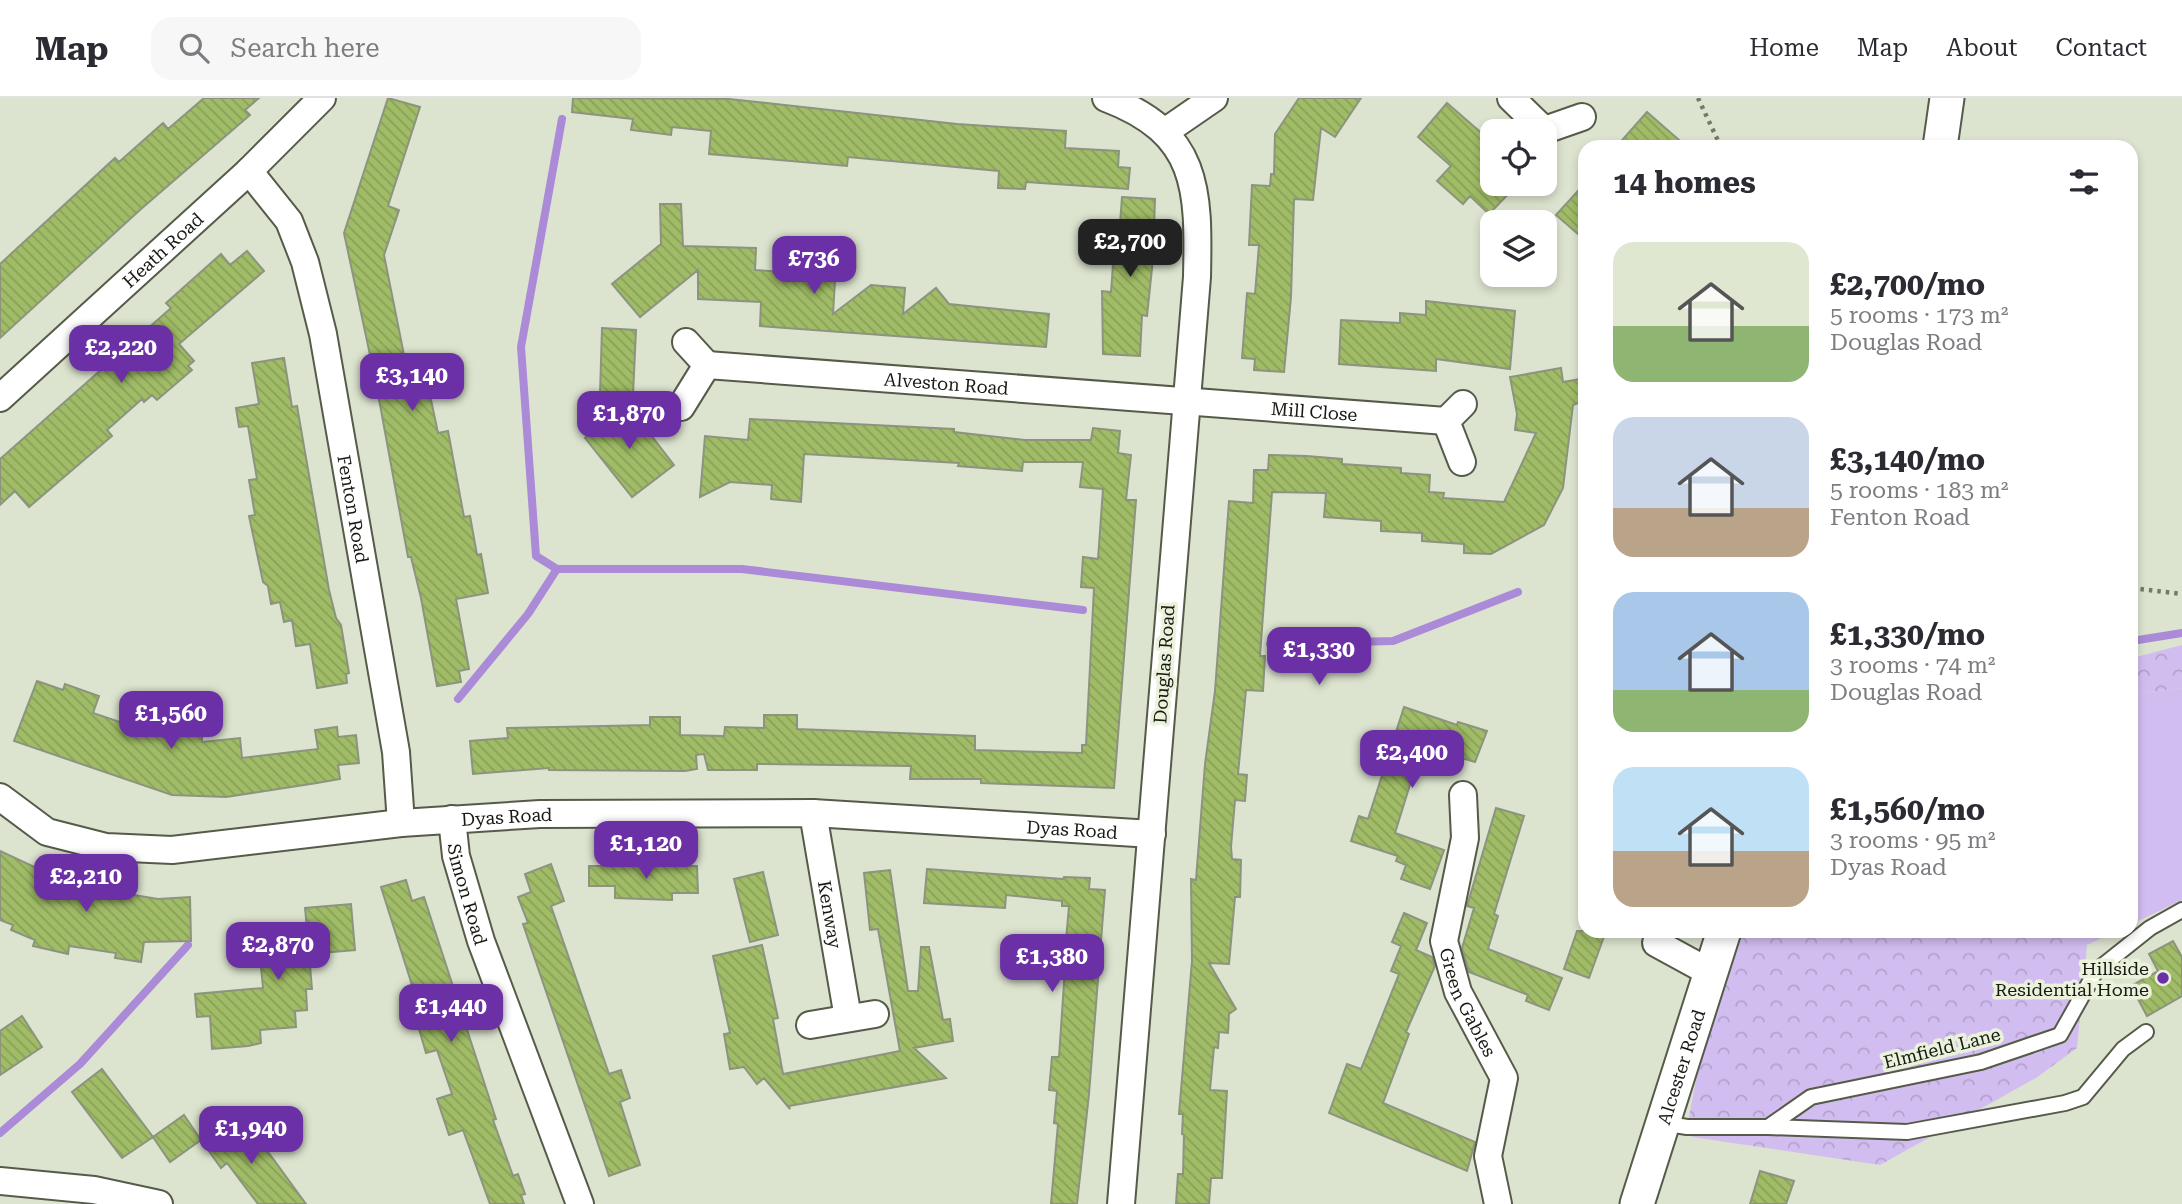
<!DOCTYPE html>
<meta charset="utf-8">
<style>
body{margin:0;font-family:"Roboto Serif",serif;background:#f7f7f7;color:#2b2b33;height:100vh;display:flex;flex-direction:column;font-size:26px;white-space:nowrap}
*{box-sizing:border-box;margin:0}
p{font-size:23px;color:#7c7c81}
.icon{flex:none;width:38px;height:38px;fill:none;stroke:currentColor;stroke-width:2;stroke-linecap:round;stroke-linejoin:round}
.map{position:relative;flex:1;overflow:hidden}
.panel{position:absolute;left:1578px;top:42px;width:560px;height:798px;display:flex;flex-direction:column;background:#fff;border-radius:21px;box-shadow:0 4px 10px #0003}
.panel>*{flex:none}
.fabs{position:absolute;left:1480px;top:21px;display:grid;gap:14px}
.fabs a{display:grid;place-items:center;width:77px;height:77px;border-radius:14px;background:#fff;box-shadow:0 4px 10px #0003;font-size:35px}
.price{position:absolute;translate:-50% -60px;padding:0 16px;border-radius:14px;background:#6c30a6;color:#fff;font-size:23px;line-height:46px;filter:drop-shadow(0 2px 4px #0008)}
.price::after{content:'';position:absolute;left:50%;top:42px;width:21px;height:16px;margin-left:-10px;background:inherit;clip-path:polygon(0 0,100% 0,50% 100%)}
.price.active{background:#222;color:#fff}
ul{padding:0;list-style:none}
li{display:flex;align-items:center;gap:21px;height:175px;padding:0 35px}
li span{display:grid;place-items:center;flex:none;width:196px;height:140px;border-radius:21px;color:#555}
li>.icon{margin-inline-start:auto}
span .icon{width:84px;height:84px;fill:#fffc;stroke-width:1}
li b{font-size:30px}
h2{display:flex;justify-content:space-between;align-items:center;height:84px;padding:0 35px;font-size:30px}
header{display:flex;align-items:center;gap:42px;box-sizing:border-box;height:98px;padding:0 35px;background:#fff;border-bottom:2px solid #e1e1e2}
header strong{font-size:33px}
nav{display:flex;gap:38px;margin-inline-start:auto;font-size:24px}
.search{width:490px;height:63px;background:#f7f7f7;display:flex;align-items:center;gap:18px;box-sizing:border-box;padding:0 24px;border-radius:21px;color:#7c7c81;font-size:26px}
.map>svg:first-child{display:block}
.grass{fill:#d2bdf0}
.forest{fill:url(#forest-crowns)}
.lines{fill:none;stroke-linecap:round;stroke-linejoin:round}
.stream{stroke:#ab8ad8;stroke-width:8}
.building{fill:url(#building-back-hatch);stroke:#8c9480;stroke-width:2}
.service-casing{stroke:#555b49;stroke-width:18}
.minor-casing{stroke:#555b49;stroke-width:30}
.tertiary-casing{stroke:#555b49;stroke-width:37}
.path{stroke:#73796b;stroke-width:4.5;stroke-dasharray:3.5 5;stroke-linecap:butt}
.service{stroke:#fff;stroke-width:14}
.minor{stroke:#fff;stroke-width:26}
.tertiary{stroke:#fff;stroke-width:33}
.poi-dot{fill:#6c30a6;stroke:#eaf2dc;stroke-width:2.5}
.labels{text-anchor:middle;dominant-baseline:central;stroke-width:7;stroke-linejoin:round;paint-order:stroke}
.street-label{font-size:18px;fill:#171a13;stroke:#eaf2dc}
.poi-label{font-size:18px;fill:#171a13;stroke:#eaf2dc;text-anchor:end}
</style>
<header>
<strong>Map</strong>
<div class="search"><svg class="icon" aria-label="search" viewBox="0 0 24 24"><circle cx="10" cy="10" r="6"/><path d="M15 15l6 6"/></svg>Search here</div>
<nav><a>Home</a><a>Map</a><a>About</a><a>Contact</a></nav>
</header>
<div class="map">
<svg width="2182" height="1106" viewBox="0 0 2182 1106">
<defs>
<pattern id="forest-crowns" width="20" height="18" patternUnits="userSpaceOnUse" patternTransform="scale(1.75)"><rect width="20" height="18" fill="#d2bdf0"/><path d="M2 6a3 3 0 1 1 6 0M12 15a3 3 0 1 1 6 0" fill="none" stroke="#b4a2cd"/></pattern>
<pattern id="building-back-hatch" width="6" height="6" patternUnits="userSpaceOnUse" patternTransform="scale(1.75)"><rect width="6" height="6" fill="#a0bc66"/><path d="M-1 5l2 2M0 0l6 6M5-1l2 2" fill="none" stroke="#89a158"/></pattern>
</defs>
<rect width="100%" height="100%" fill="#dce4cf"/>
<!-- grass -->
<path class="grass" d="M 2182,590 L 2182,802 L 2132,826 L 2132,596 Z
M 2072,833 L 2117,833 L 2087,847 Z"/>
<!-- forest -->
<path class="forest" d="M 2182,547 L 2182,590 L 2132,596 L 2132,557 L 2136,559 Z
M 1740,833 L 2072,833 L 2087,847 L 2077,950 L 2036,980 L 1880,1067 L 1692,1039 L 1687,1029 L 1702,951 Z"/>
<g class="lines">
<!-- stream -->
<path class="stream" d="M 557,471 L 536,458 L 521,249 L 562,21
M 2132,543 L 2182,535
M 1270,546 L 1393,543 L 1518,494
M 458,601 L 528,516 L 557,471 L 742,471 L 1083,512
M 0,1035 L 80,966 L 188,847"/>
</g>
<!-- building -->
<path class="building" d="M 204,0 L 259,0 L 245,12 L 250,17 L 141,111 L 0,240 L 0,166 L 115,60 L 119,64 L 163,25 L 168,31 Z
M 388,0 L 420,9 L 388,108 L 399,112 L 384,157 L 409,282 L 426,278 L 438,335 L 448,333 L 464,419 L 470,418 L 477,457 L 481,456 L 488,495 L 456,501 L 469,571 L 459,573 L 461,584 L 437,588 L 421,500 L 411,459 L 408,459 L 376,285 L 344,135 Z
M 573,0 L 729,1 L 957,26 L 1066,33 L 1065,50 L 1119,53 L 1118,69 L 1130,70 L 1128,91 L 1026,84 L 1025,91 L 998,90 L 999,73 L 848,59 L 847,68 L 709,56 L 711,33 L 672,29 L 671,37 L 631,32 L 633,21 L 572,14 Z
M 1299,0 L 1361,0 L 1335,39 L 1321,30 L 1313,102 L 1294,101 L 1291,199 L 1284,274 L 1254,272 L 1255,261 L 1242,260 L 1247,195 L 1255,196 L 1259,147 L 1249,147 L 1252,87 L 1270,88 L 1271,76 L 1274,76 L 1275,36 Z
M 1447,5 L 1493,45 L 1493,86 L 1518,86 L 1489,116 L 1470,98 L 1463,106 L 1437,83 L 1451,68 L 1418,39 Z
M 1647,14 L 1687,49 L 1616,49 Z
M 1586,84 L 1586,143 L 1556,117 Z
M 1122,99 L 1155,101 L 1153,161 L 1147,218 L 1142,217 L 1140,258 L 1103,256 L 1102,193 L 1111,194 L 1115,139 L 1119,139 Z
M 660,106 L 681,106 L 683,148 L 756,150 L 755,172 L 799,175 L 800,164 L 836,166 L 833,216 L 871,187 L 905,190 L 903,216 L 936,190 L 949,206 L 1049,216 L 1046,249 L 760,228 L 761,204 L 698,201 L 698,172 L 640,219 L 612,186 L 661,146 Z
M 247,153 L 264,173 L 179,246 L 194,263 L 188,268 L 192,272 L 157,302 L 152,297 L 144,304 L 142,301 L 107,332 L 112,338 L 29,409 L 15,393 L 0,407 L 0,361 L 171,210 L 166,205 L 221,156 L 230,167 Z
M 1426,203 L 1515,213 L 1510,271 L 1436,261 L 1436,273 L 1339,266 L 1341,222 L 1400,225 L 1400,215 L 1426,217 Z
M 602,230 L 636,232 L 633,297 L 600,296 Z
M 284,260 L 292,309 L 297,308 L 329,492 L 336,520 L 341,527 L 349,575 L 346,576 L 347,585 L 317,590 L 310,546 L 296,548 L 292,522 L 284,524 L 280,504 L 271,506 L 268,488 L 263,484 L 249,418 L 255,417 L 249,382 L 257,381 L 248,328 L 239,329 L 236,310 L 259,306 L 252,265 Z
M 1561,270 L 1563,284 L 1586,280 L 1586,302 L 1573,307 L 1563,390 L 1544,427 L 1491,456 L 1464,455 L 1464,446 L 1422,443 L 1422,435 L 1381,433 L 1381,423 L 1324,419 L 1326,395 L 1272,394 L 1260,558 L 1265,558 L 1263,593 L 1246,592 L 1238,676 L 1247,677 L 1245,703 L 1235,702 L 1231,749 L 1232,761 L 1241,762 L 1240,799 L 1235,799 L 1229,866 L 1209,865 L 1236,911 L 1229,916 L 1228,935 L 1219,934 L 1218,950 L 1214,949 L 1210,992 L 1227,993 L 1222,1080 L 1211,1080 L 1209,1106 L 1176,1106 L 1178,1076 L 1183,1076 L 1184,1037 L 1182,1036 L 1183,1016 L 1179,1016 L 1192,863 L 1191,781 L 1196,782 L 1205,666 L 1215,593 L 1229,403 L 1253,405 L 1254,372 L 1268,372 L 1269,357 L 1307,358 L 1342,361 L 1342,366 L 1401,370 L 1401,375 L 1430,377 L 1429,394 L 1444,395 L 1443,400 L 1504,404 L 1536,335 L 1515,332 L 1517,316 L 1510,279 Z
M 627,306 L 674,367 L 632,399 L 585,340 Z
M 750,321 L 954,331 L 954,334 L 1025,342 L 1091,342 L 1093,330 L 1120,333 L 1118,355 L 1131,357 L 1126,402 L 1136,402 L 1114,690 L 981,685 L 981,681 L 910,681 L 911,668 L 757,666 L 757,672 L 708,672 L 704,656 L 696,657 L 697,671 L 685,673 L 549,672 L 549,670 L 473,676 L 470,643 L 508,640 L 507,630 L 650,627 L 650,619 L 680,619 L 680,637 L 724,638 L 725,629 L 764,630 L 764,617 L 797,617 L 797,631 L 975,638 L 975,652 L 1082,655 L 1082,647 L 1086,647 L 1094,490 L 1081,489 L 1083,459 L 1098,461 L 1103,391 L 1080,389 L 1083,364 L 1023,364 L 1022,373 L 958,368 L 959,365 L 804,356 L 801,404 L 771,401 L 772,387 L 730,384 L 700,399 L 705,338 L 748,342 Z
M 37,583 L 63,592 L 65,586 L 99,598 L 93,615 L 173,642 L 173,632 L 202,633 L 202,644 L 240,640 L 242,660 L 318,651 L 315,632 L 337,629 L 338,639 L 356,637 L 359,665 L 338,667 L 340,681 L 317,685 L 226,699 L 172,697 L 14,643 Z
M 1404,609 L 1457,627 L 1458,624 L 1487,633 L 1475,664 L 1422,648 L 1395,735 L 1444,752 L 1430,791 L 1401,781 L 1406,767 L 1396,763 L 1398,758 L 1351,743 L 1359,718 L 1368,721 Z
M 1496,710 L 1524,718 L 1494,816 L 1498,818 L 1488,851 L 1562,880 L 1549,912 L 1526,903 L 1528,897 L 1469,874 L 1462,850 L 1474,810 L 1467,808 Z
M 0,753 L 60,781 L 99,787 L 98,791 L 158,801 L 190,799 L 191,843 L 144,844 L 141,864 L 115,860 L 116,855 L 69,848 L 68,856 L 33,848 L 35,842 L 11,832 L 13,827 L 0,822 Z
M 551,766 L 564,803 L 551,808 L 609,976 L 621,972 L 630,1000 L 620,1004 L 640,1067 L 609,1078 L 523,826 L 528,825 L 518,799 L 531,794 L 525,776 Z
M 589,768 L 697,768 L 698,795 L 672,795 L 672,802 L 615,800 L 615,788 L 589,788 Z
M 927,771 L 1063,781 L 1064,779 L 1090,780 L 1089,791 L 1105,792 L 1089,996 L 1077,1106 L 1051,1106 L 1058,1026 L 1054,1025 L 1057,993 L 1049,992 L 1052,959 L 1059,959 L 1064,885 L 1064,870 L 1053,863 L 1054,852 L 1066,842 L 1069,808 L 1062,808 L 1062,803 L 1006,797 L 1005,810 L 924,805 Z
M 890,772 L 908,893 L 918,893 L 921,849 L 929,849 L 943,922 L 950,921 L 953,943 L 914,950 L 946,980 L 789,1008 L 790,1011 L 764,980 L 757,986 L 744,969 L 730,971 L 724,936 L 730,935 L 713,858 L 762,847 L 778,920 L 773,921 L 783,976 L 900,953 L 878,831 L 870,832 L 864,775 Z
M 763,774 L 778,837 L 750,844 L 734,781 Z
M 406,782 L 412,803 L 424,799 L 496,1021 L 493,1022 L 513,1078 L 518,1076 L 525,1096 L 521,1097 L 524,1106 L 490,1106 L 463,1032 L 449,1037 L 437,1001 L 452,996 L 437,952 L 426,955 L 417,924 L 423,922 L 381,789 Z
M 351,806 L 355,852 L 309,856 L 312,891 L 306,891 L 307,912 L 295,913 L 296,929 L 260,932 L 261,945 L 248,948 L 212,951 L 210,918 L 197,919 L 195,896 L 263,890 L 261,869 L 285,867 L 281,833 L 307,831 L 305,810 Z
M 1404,815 L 1427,825 L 1416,852 L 1432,859 L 1435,868 L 1406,934 L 1409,936 L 1383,1005 L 1475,1044 L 1467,1073 L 1329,1015 L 1347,966 L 1361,971 L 1399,876 L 1391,873 L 1401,848 L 1392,844 Z
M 1577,833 L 1606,833 L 1589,880 L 1564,871 Z
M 2173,843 L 2182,859 L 2182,898 L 2147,918 L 2131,888 L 2158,873 L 2149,856 Z
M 22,918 L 42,949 L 0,977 L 0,933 Z
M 102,971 L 153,1039 L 122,1060 L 72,994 Z
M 184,1017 L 201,1042 L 170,1064 L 153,1039 Z
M 232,1020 L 256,1053 L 263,1047 L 306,1106 L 258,1106 L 227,1065 L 221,1070 L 201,1042 Z
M 1760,1073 L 1794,1083 L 1786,1106 L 1750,1106 Z"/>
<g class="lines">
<!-- service casing -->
<g class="service-casing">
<path id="service" d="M 1662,1025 L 1687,1029 L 1768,1029 L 1811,999 L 1981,964 L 2060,937 L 2096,873 L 2150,830 L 2182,812
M 1768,1029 L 1907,1034 L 2065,1005 L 2083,999 L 2123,951 L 2146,934"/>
</g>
<!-- minor casing -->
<g class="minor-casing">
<g id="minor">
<path d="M 1106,0 C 1199,35 1199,91 1197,179 L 1121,1106"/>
<path d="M 1511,0 L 1543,31"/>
<path d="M 1166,33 L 1214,0"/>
<path d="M 1542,33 L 1582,19"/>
<path id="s1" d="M 249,73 L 289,123 L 305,164 L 323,236 L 396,654 L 401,725"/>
<path id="s2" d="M 707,267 L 1446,323"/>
<path id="s3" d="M 0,300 L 249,73 L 322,0"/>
<path d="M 681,309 L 707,267 L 686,244"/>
<path d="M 1462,364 L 1446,323 L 1463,306"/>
<path id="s4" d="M 1463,697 L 1465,740 L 1444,843 L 1458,894 L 1504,980 L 1488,1058 L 1498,1106"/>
<path id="s5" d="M 0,699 L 47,734 L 106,749 L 172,752 L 401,725 L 540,716 L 813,715 L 1152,736"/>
<path id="s6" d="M 813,715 L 848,920"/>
<path id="s7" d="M 452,721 L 456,758 L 481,843 L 580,1106"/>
<path d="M 1660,833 L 1656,845 L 1711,875"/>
<path d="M 810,927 L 875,916"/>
<path d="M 0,1083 L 94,1092 L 159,1106"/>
</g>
</g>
<!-- tertiary casing -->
<g class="tertiary-casing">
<g id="tertiary">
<path d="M 1940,49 L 1947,0"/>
<path id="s8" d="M 1637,1106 L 1724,833"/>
</g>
</g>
<!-- path -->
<path class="path" d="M 1698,0 L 1721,49
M 2132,490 L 2182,496"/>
<!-- service -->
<use href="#service" class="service"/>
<!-- minor -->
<use href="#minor" class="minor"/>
<!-- tertiary -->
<use href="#tertiary" class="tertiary"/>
</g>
<!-- markers -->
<circle class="poi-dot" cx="2163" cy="880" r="7"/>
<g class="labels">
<!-- street labels -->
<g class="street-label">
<text stroke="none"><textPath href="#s3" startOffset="220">Heath Road</textPath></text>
<text stroke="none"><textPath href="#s2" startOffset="240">Alveston Road</textPath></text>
<text stroke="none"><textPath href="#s2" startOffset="609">Mill Close</textPath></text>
<text stroke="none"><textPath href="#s1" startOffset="360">Fenton Road</textPath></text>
<text transform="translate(1164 566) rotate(-86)">Douglas Road</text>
<text stroke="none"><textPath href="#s5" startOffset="522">Dyas Road</textPath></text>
<text stroke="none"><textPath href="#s5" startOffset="1088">Dyas Road</textPath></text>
<text stroke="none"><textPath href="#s7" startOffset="77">Simon Road</textPath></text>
<text stroke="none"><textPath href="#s6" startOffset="103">Kenway</textPath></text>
<text stroke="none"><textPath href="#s4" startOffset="214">Green Gables</textPath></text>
<text transform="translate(1942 950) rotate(-14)">Elmfield Lane</text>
<text stroke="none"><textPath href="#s8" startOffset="144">Alcester Road</textPath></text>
</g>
<!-- poi labels -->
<g class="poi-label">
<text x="2149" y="870">Hillside<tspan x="2149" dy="21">Residential Home</tspan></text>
</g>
</g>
</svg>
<div class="fabs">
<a><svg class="icon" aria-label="locate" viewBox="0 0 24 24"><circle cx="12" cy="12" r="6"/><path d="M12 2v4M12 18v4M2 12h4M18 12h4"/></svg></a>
<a><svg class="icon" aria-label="layers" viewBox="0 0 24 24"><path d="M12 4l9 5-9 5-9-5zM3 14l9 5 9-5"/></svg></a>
</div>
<b class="price active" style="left:1130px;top:181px">£2,700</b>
<b class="price" style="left:814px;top:198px">£736</b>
<b class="price" style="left:121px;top:287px">£2,220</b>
<b class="price" style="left:412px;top:315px">£3,140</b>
<b class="price" style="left:629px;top:353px">£1,870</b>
<b class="price" style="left:1319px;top:589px">£1,330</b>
<b class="price" style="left:171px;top:653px">£1,560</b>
<b class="price" style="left:1412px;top:692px">£2,400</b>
<b class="price" style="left:646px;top:783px">£1,120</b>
<b class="price" style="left:86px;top:816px">£2,210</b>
<b class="price" style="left:278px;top:884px">£2,870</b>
<b class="price" style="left:1052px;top:896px">£1,380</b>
<b class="price" style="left:451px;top:946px">£1,440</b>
<b class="price" style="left:251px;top:1068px">£1,940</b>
<section class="panel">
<h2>14 homes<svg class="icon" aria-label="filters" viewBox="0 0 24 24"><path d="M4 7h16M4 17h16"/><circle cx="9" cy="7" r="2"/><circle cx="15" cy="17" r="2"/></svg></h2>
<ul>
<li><span style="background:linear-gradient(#dfe7d0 60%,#8fb573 0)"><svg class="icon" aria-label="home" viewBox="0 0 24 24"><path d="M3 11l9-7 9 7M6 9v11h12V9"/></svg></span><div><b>£2,700/mo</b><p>5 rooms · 173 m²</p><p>Douglas Road</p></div></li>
<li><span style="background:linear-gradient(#c9d6e8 65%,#b9a48a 0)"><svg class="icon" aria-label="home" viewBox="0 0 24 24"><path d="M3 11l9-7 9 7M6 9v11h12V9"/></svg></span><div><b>£3,140/mo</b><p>5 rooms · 183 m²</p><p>Fenton Road</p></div></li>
<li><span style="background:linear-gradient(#a9c7e8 70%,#8fb573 0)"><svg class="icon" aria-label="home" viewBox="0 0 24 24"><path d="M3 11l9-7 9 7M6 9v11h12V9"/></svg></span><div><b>£1,330/mo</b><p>3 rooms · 74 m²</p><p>Douglas Road</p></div></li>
<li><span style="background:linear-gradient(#bfe0f5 60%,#b9a48a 0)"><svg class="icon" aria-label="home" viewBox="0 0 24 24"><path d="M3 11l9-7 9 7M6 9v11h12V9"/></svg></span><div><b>£1,560/mo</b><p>3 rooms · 95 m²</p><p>Dyas Road</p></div></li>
</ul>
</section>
</div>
